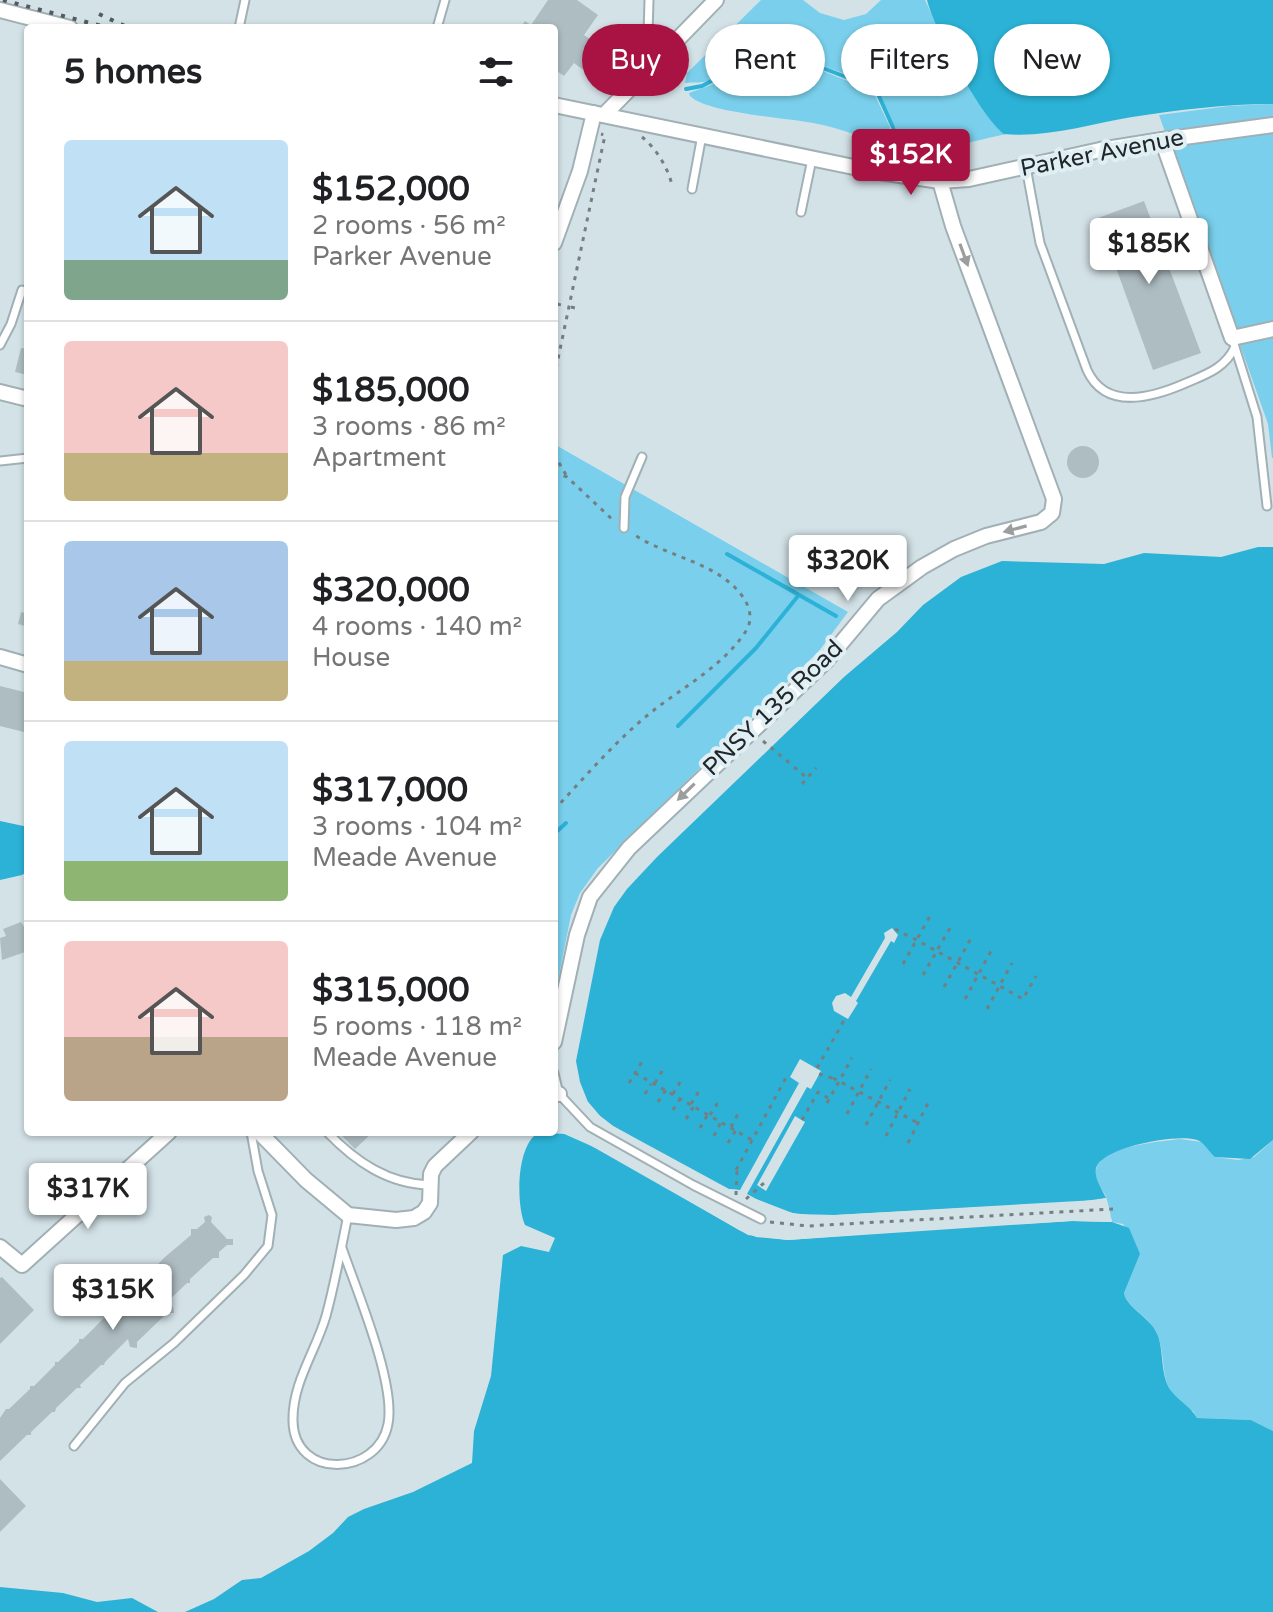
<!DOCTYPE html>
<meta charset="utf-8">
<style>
body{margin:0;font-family:"Varela Round",sans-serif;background:#f2f2f2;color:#202124;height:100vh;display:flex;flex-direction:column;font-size:30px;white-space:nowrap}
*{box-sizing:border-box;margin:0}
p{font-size:26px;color:#757577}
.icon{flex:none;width:44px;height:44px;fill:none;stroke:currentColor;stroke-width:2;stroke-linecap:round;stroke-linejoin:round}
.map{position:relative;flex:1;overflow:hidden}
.sheet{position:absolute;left:24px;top:24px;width:534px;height:1112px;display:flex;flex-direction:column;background:#fff;border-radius:8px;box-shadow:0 2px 6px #0004}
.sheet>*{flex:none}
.hud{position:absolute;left:582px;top:24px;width:570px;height:72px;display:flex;gap:16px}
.price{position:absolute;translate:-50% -68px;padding:0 18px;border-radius:8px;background:#fff;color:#222;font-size:26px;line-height:52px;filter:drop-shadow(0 2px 4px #0008)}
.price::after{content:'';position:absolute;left:50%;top:48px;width:24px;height:18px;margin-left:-12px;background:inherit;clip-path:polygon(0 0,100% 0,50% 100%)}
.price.selected{background:#a91344;color:#fff}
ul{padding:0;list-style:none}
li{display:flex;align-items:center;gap:24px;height:200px;padding:0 40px}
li+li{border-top:2px solid #e0e0e0}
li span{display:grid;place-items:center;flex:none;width:224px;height:160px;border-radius:8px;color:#555}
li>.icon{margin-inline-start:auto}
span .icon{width:96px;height:96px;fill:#fffc;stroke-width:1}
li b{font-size:34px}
h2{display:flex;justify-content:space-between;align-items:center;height:96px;padding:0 40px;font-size:34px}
.tag{padding:0 28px;border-radius:36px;background:#fff;box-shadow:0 2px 6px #0004;font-size:28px;line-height:72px}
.tag.selected{background:#a91344;color:#fff}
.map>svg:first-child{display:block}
.green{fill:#7ad0ec}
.water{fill:#2bb2d6}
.pier{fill:#d3e2e7}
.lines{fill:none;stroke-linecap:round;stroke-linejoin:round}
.stream{stroke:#2bb2d6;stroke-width:4}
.building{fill:#aebdc2}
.service-casing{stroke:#a1b0b5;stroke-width:11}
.minor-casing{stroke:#a1b0b5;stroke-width:18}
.path{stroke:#757f82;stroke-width:3;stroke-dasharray:4 6;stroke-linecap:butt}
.service{stroke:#fff;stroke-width:7}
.minor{stroke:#fff;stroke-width:14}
.rail{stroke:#535b5e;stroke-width:4;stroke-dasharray:4 8;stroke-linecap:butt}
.oneway{fill:#9b9e9f}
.labels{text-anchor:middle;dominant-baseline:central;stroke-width:8;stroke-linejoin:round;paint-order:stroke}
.street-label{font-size:24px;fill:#212729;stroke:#e0eff4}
</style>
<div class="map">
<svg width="1273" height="1612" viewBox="0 0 1273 1612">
<rect width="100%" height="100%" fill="#d3e2e7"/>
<!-- green -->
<path class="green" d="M 761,0 L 803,0 L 820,13 L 844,20 L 866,14 L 881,0 L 925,0 L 948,50 C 927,61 909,76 886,79 C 840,84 806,47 759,54 C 740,57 726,75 709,81 C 702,83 693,82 685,83 L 687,73 Z
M 762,57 L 796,60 L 845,80 L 871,87 L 890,127 L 889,142 L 880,142 C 858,136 836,127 813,123 C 787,118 707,113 690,96 L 689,93 L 711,85 Z
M 951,57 L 999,130 L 1007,134 C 977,139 939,155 909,144 C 896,131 881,107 879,89 L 921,74 Z
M 1273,104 L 1273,458 L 1272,458 L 1268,424 L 1159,115 L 1229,106 Z
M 554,444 L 848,612 L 819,651 L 598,868 L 580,893 L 571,915 L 554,1000 Z
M 1180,1139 L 1202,1142 L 1215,1157 L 1238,1160 L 1254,1157 L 1273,1140 L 1273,1431 L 1251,1420 L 1197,1418 L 1193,1411 L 1188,1410 C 1182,1401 1172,1395 1168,1386 C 1161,1368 1165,1347 1155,1330 C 1148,1317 1132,1310 1125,1297 L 1124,1293 L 1140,1254 L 1123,1224 L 1112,1222 C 1110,1214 1109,1205 1106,1197 C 1104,1191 1098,1186 1097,1180 C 1086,1146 1159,1142 1180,1139 Z"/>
<!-- water -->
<path class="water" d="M 927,0 L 1273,0 L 1273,104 C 1226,104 1178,110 1132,117 C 1091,124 1046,138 1004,134 C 981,117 934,29 927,0 Z
M 1258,547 L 1273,547 L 1273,1140 L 1250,1159 L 1215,1157 C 1209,1152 1204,1142 1197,1140 C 1178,1133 1102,1147 1096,1168 C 1094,1179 1102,1189 1106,1198 L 1096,1200 L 835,1215 L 795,1214 L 756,1199 L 739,1190 L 729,1189 L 613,1126 L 600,1116 L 588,1102 L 580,1082 L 576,1061 L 600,940 L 614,907 L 627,889 L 657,857 L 844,677 L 897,632 L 923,605 L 961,577 L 1002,561 L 1104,564 L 1144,553 L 1221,557 Z
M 0,821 L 28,827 L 28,871 L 22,875 L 0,880 Z
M 538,1133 L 568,1134 L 588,1144 L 748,1235 L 788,1240 L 1072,1221 L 1112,1222 L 1129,1228 L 1140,1254 L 1124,1293 L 1125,1297 C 1133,1312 1152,1319 1158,1336 C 1164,1352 1160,1378 1172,1392 C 1179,1401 1192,1408 1197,1418 L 1251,1420 L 1273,1431 L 1273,1612 L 185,1612 L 214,1599 L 242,1580 L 261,1578 L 309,1551 L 333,1533 L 348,1517 L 364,1509 L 413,1492 L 472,1463 L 474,1431 L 491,1376 L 503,1255 L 521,1246 L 549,1252 L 555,1238 L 525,1225 C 516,1204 516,1146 538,1133 Z
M 0,1587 L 63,1593 L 97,1602 L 132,1598 L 158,1612 L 0,1612 Z"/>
<!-- pier -->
<path class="pier" d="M 892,928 L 898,935 L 894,943 L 891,941 L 856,1001 L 858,1003 L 848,1019 L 834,1011 L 832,1003 L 836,996 L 845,993 L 851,997 L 885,938 L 884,933 Z
M 800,1059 L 821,1071 L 811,1089 L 807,1087 L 747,1194 L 756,1199 L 786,1212 L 816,1216 L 1078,1202 L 1106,1198 L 1107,1202 L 1078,1206 L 835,1219 L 795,1218 L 701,1181 L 611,1129 L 597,1118 L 586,1105 L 588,1102 L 600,1116 L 613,1126 L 703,1177 L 728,1189 L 740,1190 L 799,1083 L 790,1077 Z
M 795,1116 L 805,1122 L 766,1191 L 757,1185 Z
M 565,1130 L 607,1149 L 756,1233 L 788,1236 L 1071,1217 L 1111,1218 L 1112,1222 L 1072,1221 L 933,1229 L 788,1240 L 756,1237 L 739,1230 L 605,1152 L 562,1133 Z"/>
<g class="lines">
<!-- stream -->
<path class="stream" d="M 873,83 L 896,134 L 896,147
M 686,89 L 702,86 L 759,56 L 794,57 L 859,82 L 883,83 L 916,72 L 950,49
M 727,554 L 836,616
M 678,726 L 756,648 L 798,596
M 554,834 L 566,823"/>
</g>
<!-- building -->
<path class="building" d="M 548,0 L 577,0 L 598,15 L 584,35 L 602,47 L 585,71 L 574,63 L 564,76 L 554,69 L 554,28 L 520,28 L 525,21 L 531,25 Z
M 1144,201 L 1201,353 L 1153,370 L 1098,218 Z
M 21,348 L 28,349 L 28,375 L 15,372 Z
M1067 462a16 16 0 1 1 32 0a16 16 0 1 1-32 0Z
M 21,612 L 28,614 L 28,627 L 18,624 Z
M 0,686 L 28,693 L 28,733 L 0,726 Z
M 21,922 L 28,933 L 28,951 L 2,960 L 0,938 L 6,936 L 3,929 Z
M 338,1132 L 373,1132 L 355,1149 Z
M 209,1215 L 212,1217 L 211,1222 L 227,1239 L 233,1239 L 233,1245 L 227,1245 L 219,1252 L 219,1258 L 213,1258 L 190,1279 L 190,1283 L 187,1283 L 165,1304 L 173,1307 L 174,1313 L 167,1313 L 137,1342 L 137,1348 L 130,1347 L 128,1339 L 105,1362 L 104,1365 L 101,1365 L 80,1385 L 81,1388 L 77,1388 L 56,1408 L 55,1412 L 52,1412 L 31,1432 L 31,1435 L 27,1435 L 0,1461 L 0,1418 L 6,1409 L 9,1409 L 30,1389 L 30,1386 L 34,1386 L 55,1365 L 55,1362 L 58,1362 L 79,1342 L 79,1339 L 83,1339 L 106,1316 L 98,1315 L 97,1308 L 103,1308 L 133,1279 L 134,1272 L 140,1273 L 142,1281 L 165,1257 L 191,1235 L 191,1229 L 197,1229 L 205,1222 L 204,1217 Z
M 2,1277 L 34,1310 L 0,1344 L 0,1278 Z
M 0,1479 L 26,1506 L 0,1532 Z"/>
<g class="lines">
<!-- service casing -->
<g class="service-casing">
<path id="service" d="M 239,28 L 245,0
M 437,28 L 445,0
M 639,77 L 648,34 L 649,0
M 1026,167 L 1040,243 L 1087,370 C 1106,412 1154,397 1186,383 C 1207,374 1225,368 1235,347
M 692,189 L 702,135
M 801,212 L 812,159
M 1234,344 L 1257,417 L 1267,506
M 0,345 L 11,324 L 22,290
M 0,461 L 28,458
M 624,528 L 625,497 L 642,457
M 554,1073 L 559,1094 L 590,1127 L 693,1185 L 761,1219
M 327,1132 C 356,1162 388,1184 430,1185
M 342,1248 C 356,1289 396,1383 388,1424 C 378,1477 294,1480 293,1421 C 292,1383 316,1351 326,1316 C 335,1283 341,1249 348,1215
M 74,1446 L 125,1383 L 174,1343 L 244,1275 L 268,1246 L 272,1215 L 258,1171 L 251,1132"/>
</g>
<!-- minor casing -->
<g class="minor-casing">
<path id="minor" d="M 0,10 L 70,28
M 554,105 L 873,171 L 940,181 L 969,179 L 1100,150 L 1162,140 L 1273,125
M 604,115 L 716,0
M 1162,140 L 1232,338 L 1273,329
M 554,243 L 580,171 L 594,113
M 0,392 L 28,399
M 0,657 L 28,665
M 554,1042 L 577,935 L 590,897 L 629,848 L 827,660 L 878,599 L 922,567 L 954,549 L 986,536 L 1041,522 L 1052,513 L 1054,499 L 953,226 L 940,181
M 554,1093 L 559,1094
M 259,1132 L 306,1180 L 348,1215 L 396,1220 L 414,1218 L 424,1212 L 430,1203 L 431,1174 L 435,1166 L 471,1132
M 0,1247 L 22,1265 L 169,1132"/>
</g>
<!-- path -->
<path class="path" d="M 642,137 C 656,148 668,168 672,185
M 557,304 L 566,306
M 571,307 L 579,309
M 554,378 L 605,135 L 601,134
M 554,454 L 566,475
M 554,473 L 567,477 L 614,521
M 763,741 L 793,766
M 794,767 L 807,778
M 802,784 L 816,768
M 554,810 C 586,776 617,739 654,710 C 685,686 724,665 746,631 C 753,620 750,607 743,597 C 718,562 669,558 633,534
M 895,929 L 912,938
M 913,938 L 1023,999 L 1036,976
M 903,964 L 930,916
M 923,975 L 950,928
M 944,987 L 970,940
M 965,999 L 991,951
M 987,1009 L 1012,963
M 817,1068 L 846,1017
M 635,1073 L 752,1140
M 819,1074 L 835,1079
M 833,1078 L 918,1123
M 629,1083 L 643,1060
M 655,1083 L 665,1066
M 645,1094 L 651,1084
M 673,1094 L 683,1077
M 658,1102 L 666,1090
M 827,1103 L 852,1058
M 691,1104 L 701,1088
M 673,1110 L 679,1100
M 847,1114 L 871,1069
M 710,1115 L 720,1099
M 686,1119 L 694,1106
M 802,1120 L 818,1092 L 828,1098
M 866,1125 L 890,1080
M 731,1127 L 740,1110
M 700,1128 L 708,1114
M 714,1136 L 721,1122
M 886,1136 L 910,1089
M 728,1143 L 736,1130
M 908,1143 L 928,1103
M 736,1170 L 788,1074
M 736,1195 L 737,1171
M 746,1199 L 764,1183
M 770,1222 L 808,1226 L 1113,1209"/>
<!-- service -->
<use href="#service" class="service"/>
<!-- minor -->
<use href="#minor" class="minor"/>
<!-- rail -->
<path class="rail" d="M 3,0 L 109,28
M 99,14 L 129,28"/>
</g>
<!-- one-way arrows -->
<defs><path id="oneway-solid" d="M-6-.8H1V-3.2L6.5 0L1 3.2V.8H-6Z" transform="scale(2)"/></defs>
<g class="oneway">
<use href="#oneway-solid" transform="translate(964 255) rotate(70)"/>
<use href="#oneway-solid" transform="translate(1015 529) rotate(165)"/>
<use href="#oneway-solid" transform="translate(686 792) rotate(136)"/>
</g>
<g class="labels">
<!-- street labels -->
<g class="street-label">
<text transform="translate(1102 153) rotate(-11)">Parker Avenue</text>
<text transform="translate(773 708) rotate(-44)">PNSY 135 Road</text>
</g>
</g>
</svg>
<b class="price selected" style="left:911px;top:197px">$152K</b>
<b class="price" style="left:1149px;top:286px">$185K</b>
<b class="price" style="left:848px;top:603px">$320K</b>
<b class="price" style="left:88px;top:1231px">$317K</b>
<b class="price" style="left:113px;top:1332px">$315K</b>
<div class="hud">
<a class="tag selected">Buy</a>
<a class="tag">Rent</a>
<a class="tag">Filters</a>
<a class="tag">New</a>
</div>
<section class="sheet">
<h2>5 homes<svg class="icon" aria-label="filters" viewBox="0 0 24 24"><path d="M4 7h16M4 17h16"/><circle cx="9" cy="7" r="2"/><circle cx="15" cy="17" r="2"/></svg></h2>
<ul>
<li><span style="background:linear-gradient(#bfe0f5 75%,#7fa58c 0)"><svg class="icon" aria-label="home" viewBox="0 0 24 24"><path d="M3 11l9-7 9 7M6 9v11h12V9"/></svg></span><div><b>$152,000</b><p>2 rooms · 56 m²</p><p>Parker Avenue</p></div></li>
<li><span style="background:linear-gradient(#f6c9c9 70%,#c2b280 0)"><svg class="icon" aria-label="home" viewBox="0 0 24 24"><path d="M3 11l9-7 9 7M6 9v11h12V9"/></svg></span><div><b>$185,000</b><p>3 rooms · 86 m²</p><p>Apartment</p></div></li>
<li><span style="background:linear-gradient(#a9c7e8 75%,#c2b280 0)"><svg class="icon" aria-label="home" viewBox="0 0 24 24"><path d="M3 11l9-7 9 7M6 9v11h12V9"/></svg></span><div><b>$320,000</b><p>4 rooms · 140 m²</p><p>House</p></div></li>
<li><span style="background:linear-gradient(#bfe0f5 75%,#8fb573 0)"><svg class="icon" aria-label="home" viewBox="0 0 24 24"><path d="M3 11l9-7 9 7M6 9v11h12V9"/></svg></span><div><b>$317,000</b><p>3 rooms · 104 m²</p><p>Meade Avenue</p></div></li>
<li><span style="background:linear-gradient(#f6c9c9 60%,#b9a48a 0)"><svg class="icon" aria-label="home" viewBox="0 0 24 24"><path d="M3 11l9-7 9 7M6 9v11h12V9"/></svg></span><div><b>$315,000</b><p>5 rooms · 118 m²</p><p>Meade Avenue</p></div></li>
</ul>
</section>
</div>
